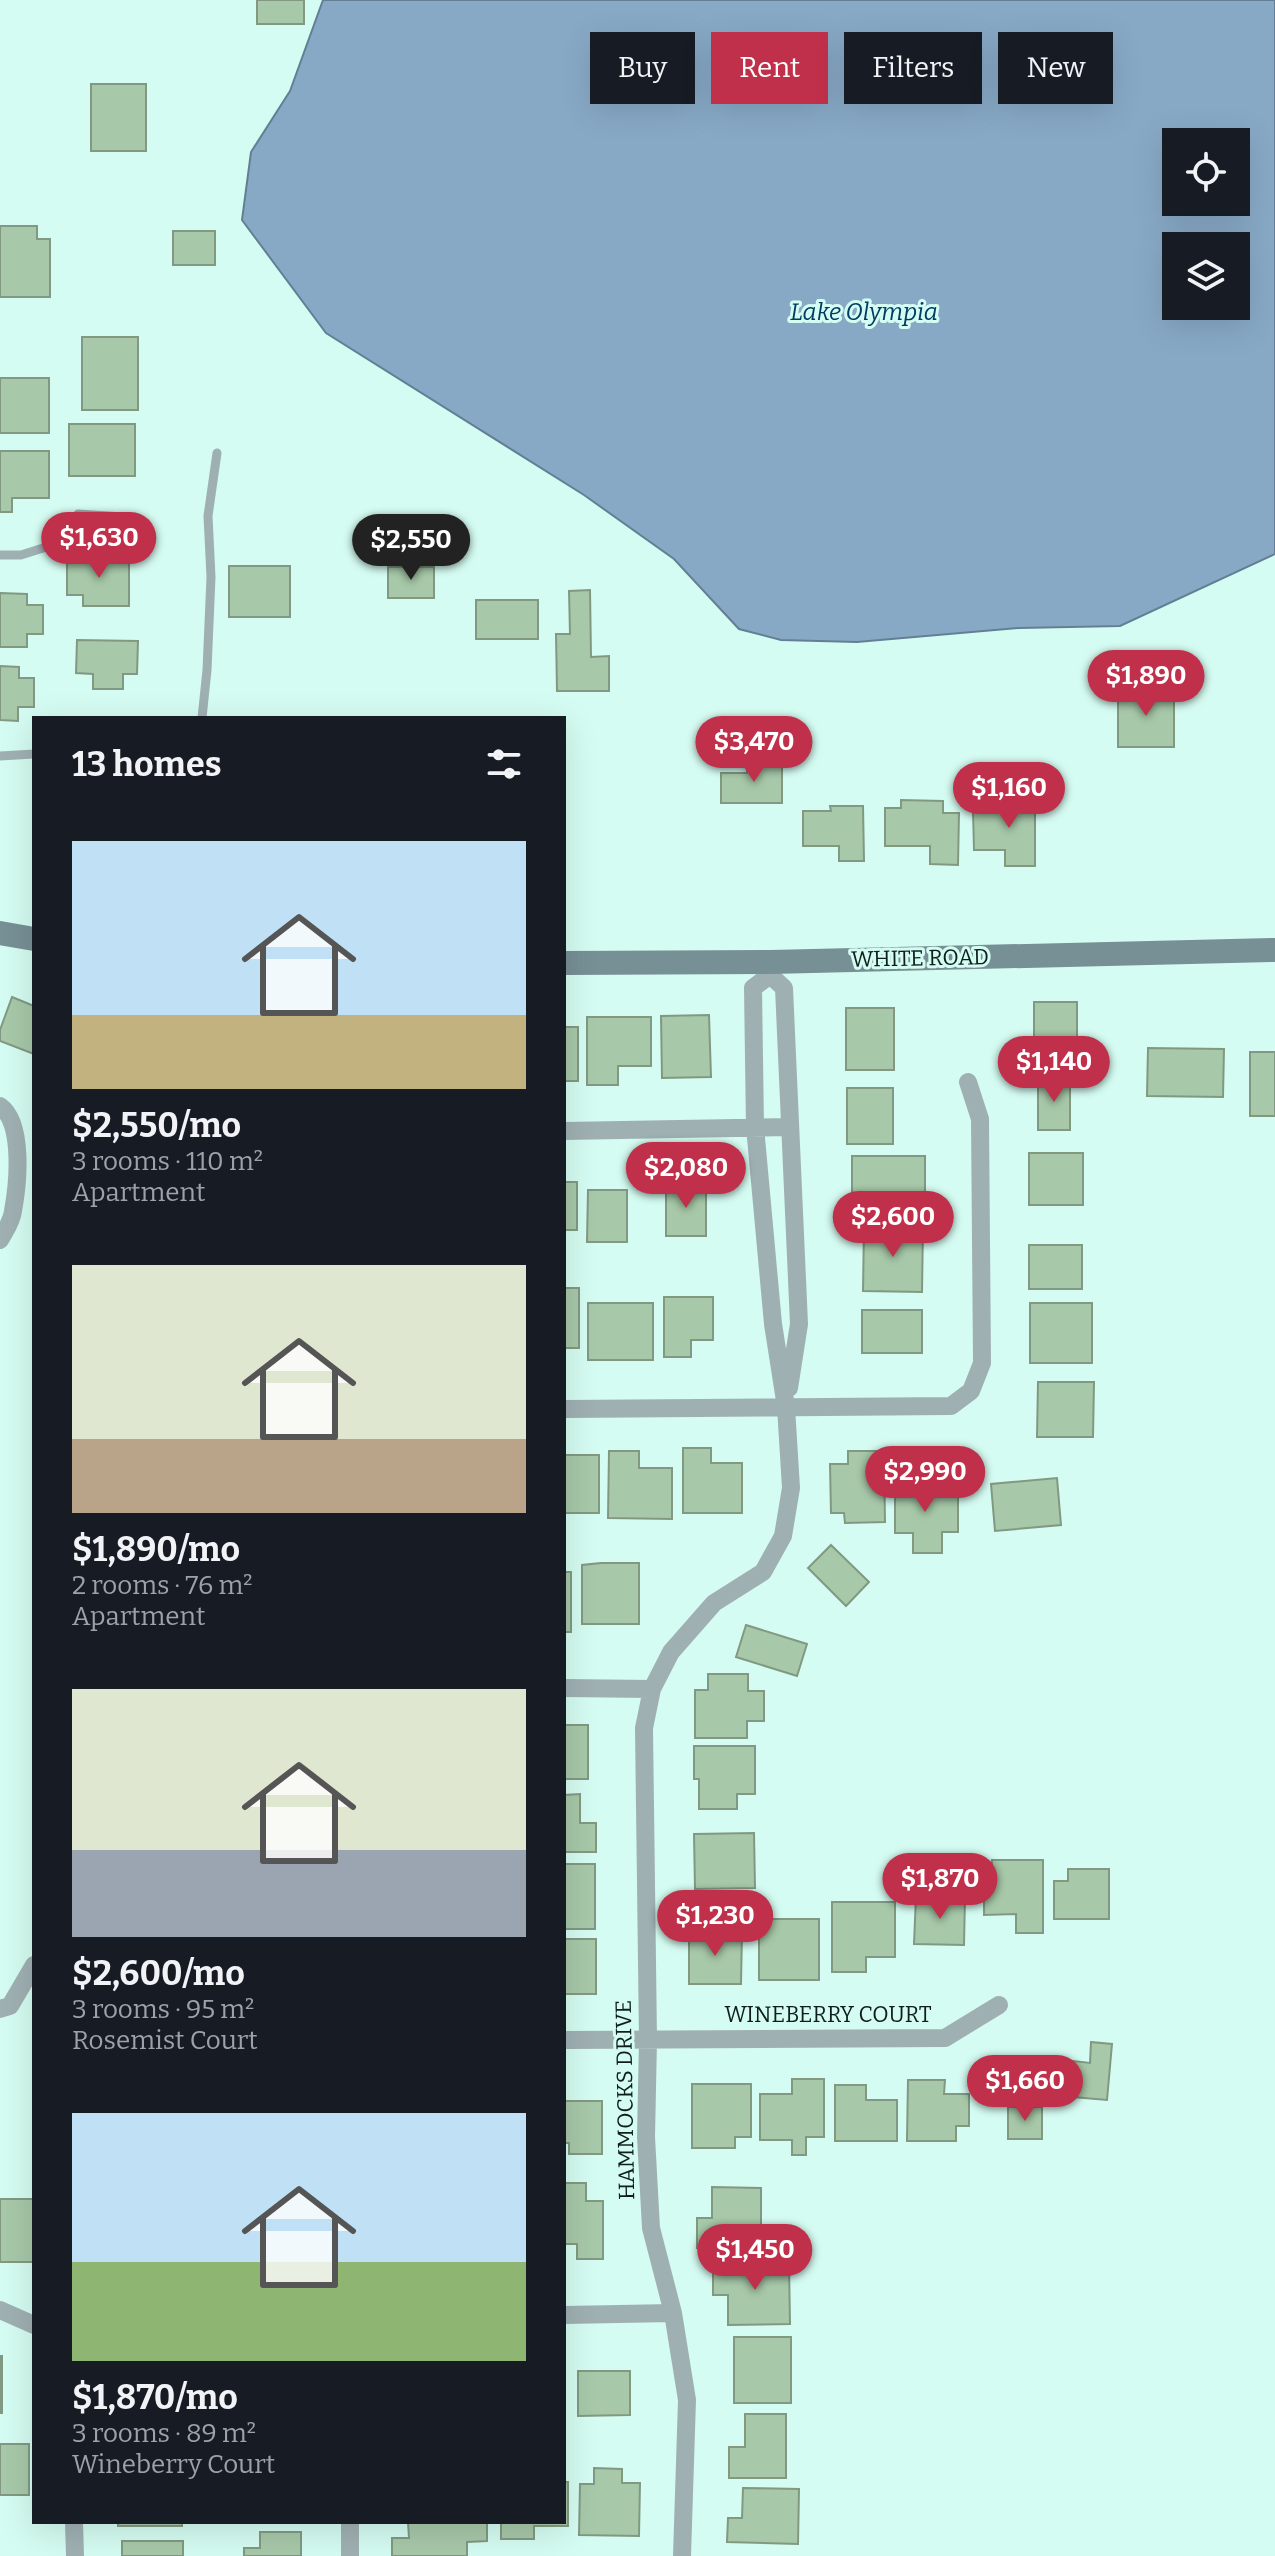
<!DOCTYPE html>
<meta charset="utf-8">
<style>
body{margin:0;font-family:Bitter,serif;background:#20242c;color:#f1f3f6;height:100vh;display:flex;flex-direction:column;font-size:30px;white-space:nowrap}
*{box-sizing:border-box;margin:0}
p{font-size:26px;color:#9ea1a6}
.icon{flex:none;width:44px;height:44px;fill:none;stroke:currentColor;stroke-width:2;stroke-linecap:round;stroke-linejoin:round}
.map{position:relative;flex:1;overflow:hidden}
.panel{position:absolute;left:32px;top:716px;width:534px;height:1808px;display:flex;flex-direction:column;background:#171b24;border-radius:0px;box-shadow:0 8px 32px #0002}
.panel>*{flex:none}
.top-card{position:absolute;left:590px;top:32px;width:564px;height:72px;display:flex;gap:16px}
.fabs{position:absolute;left:1162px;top:128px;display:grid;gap:16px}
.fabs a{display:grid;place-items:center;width:88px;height:88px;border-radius:0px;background:#171b24;box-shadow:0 8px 32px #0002;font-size:40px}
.price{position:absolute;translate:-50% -68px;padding:0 18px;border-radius:28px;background:#c0304a;color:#fff;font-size:26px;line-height:52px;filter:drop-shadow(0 2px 4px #0008)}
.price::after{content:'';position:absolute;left:50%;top:48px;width:24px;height:18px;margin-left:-12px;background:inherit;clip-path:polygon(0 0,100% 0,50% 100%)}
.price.on{background:#222;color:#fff}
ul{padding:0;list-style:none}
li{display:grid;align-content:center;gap:16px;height:424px;padding:0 40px}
li span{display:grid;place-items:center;height:248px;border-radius:0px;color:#555}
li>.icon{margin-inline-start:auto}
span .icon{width:144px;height:144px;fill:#fffc;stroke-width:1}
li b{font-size:34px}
h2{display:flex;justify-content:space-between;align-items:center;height:96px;padding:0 40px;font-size:34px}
.pill{padding:0 28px;border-radius:0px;background:#171b24;box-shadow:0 8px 32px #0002;font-size:28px;line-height:72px}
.pill.on{background:#c0304a;color:#fff}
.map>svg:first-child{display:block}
.water{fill:#88a9c6;stroke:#647f93;stroke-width:2;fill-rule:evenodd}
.building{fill:#a7c8a9;stroke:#819983;stroke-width:2}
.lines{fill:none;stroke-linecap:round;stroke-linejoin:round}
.lane{stroke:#9fb0b3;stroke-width:9}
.street{stroke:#9fb0b3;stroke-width:18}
.secondary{stroke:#779095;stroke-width:24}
.labels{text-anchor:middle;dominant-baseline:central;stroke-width:6;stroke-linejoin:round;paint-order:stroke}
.street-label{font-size:22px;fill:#101e1b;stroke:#d5fcf2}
.water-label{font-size:24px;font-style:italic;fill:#013d62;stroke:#d5fcf2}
</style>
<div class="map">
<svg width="1275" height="2556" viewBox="0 0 1275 2556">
<rect width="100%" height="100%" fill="#d5fcf2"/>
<!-- water -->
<path class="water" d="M 323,0 L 1275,0 L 1275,554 L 1120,626 L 1019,628 L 857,642 L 781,640 L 739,629 L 674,559 L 584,495 L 326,333 L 242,220 L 251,152 L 290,91 ZM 1176,142 L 1236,142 L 1236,202 L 1176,202 ZM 1176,246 L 1236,246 L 1236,306 L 1176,306 Z"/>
<!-- building -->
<path class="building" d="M 257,0 L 304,0 L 304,24 L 257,24 Z
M 91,84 L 146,84 L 146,151 L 91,151 Z
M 0,226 L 37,226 L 37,239 L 50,239 L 50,297 L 0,297 Z
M 173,231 L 215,231 L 215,265 L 173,265 Z
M 82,337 L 138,337 L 138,410 L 82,410 Z
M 0,378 L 49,378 L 49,433 L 0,433 Z
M 69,424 L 135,424 L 135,476 L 69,476 Z
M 0,451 L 49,451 L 49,498 L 12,498 L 12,512 L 0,512 Z
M 67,556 L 129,556 L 129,606 L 83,606 L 83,595 L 67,595 Z
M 229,566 L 290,566 L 290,617 L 229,617 Z
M 388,567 L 434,567 L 434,598 L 388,598 Z
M 590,590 L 591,657 L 609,656 L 609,691 L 557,691 L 556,634 L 570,634 L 569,591 Z
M 0,593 L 27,594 L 27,605 L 43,605 L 43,634 L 27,634 L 27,647 L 0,647 Z
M 476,600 L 538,600 L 538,639 L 476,639 Z
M 77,640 L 138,641 L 137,674 L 123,674 L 123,689 L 93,689 L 93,674 L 76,673 Z
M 0,666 L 19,667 L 19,678 L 34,678 L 34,707 L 18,707 L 18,721 L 0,720 Z
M 1118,690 L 1174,690 L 1174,747 L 1118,747 Z
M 747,762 L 782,762 L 782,803 L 721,803 L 721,773 L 747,773 Z
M 1005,795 L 1035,795 L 1035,866 L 1005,866 L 1005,850 L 974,850 L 973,811 L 1005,811 Z
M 901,800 L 943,801 L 943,813 L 959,813 L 958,865 L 930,864 L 930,846 L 885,846 L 885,808 L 901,808 Z
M 830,806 L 863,806 L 864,861 L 839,861 L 839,846 L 803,846 L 803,811 L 831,811 Z
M 12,997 L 34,1006 L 34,1054 L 0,1041 L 0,1030 Z
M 1034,1002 L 1077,1002 L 1077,1063 L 1034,1063 Z
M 846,1008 L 894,1008 L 894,1070 L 846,1070 Z
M 709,1015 L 711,1077 L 662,1078 L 661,1016 Z
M 587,1017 L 651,1017 L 651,1066 L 618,1066 L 618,1085 L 587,1085 Z
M 564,1027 L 578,1027 L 578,1081 L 564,1081 Z
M 1148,1048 L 1224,1049 L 1223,1097 L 1147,1096 Z
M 1250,1052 L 1275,1052 L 1275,1116 L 1250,1116 Z
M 1038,1079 L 1070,1079 L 1070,1130 L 1038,1130 Z
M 847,1088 L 893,1088 L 893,1144 L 847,1144 Z
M 1029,1153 L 1083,1153 L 1083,1205 L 1029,1205 Z
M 852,1156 L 925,1156 L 925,1217 L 852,1217 Z
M 564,1182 L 577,1182 L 577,1230 L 564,1230 Z
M 666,1184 L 706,1184 L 706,1236 L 666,1236 Z
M 588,1190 L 627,1190 L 627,1242 L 587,1242 Z
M 864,1227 L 923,1227 L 922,1292 L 863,1291 Z
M 1029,1245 L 1082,1245 L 1082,1289 L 1029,1289 Z
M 564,1288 L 579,1288 L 579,1348 L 564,1348 Z
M 664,1297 L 713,1297 L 713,1340 L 691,1340 L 691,1357 L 664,1357 Z
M 588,1303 L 653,1303 L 653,1360 L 588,1360 Z
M 1030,1303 L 1092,1303 L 1092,1363 L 1030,1363 Z
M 862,1310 L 922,1310 L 922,1353 L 862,1353 Z
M 1038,1382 L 1094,1382 L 1093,1437 L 1037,1437 Z
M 683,1448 L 711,1448 L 711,1463 L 742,1463 L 742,1513 L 683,1513 Z
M 609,1451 L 639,1451 L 639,1468 L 672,1468 L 672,1519 L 608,1518 Z
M 848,1451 L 884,1451 L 885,1522 L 845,1523 L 844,1513 L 831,1513 L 830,1464 L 848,1464 Z
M 564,1455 L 599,1455 L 599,1513 L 564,1513 Z
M 1057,1478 L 1061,1525 L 995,1531 L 991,1484 Z
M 895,1479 L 928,1479 L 928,1493 L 958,1493 L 958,1532 L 942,1532 L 942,1553 L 913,1553 L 913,1533 L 895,1533 Z
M 831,1545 L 869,1582 L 846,1606 L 808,1568 Z
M 601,1563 L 639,1563 L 639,1624 L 582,1624 L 582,1565 Z
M 564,1572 L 571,1572 L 571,1632 L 564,1632 Z
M 746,1625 L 807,1644 L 797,1676 L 736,1657 Z
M 708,1674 L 748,1674 L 748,1691 L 764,1691 L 764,1721 L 747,1721 L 747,1738 L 695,1738 L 695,1690 L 708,1690 Z
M 564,1725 L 588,1725 L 588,1779 L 564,1779 Z
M 694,1746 L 755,1746 L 755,1794 L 737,1794 L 737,1809 L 699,1809 L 699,1779 L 694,1779 Z
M 580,1794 L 580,1823 L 596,1823 L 596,1852 L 564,1852 L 564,1795 Z
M 754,1833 L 755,1888 L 695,1889 L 694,1834 Z
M 992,1860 L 1043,1860 L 1043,1933 L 1016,1933 L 1016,1914 L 984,1915 L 984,1877 L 992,1877 Z
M 564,1864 L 595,1864 L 595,1929 L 564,1929 Z
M 1068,1869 L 1109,1869 L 1109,1919 L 1054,1919 L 1054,1881 L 1068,1881 Z
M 916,1896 L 965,1897 L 964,1945 L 914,1944 Z
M 832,1902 L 895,1902 L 895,1957 L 866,1957 L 866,1972 L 832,1972 Z
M 759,1919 L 819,1919 L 819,1980 L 759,1980 Z
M 689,1931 L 742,1932 L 741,1984 L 689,1984 Z
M 564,1939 L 596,1939 L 596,1994 L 564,1994 Z
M 1091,2042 L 1112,2044 L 1107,2100 L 1061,2096 L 1065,2060 L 1090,2063 Z
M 792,2079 L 824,2079 L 824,2137 L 806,2137 L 806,2155 L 792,2155 L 792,2140 L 760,2140 L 760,2094 L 792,2094 Z
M 908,2080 L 945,2080 L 944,2094 L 969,2094 L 969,2126 L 956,2126 L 956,2141 L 907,2141 Z
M 692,2084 L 751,2084 L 751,2137 L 735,2137 L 735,2148 L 692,2148 Z
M 835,2085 L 866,2085 L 866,2100 L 897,2100 L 897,2141 L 835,2141 Z
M 564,2101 L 602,2101 L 602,2154 L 569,2154 L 569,2143 L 564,2143 Z
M 1008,2107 L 1042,2107 L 1042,2139 L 1008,2139 Z
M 564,2183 L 586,2183 L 586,2201 L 603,2201 L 603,2259 L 577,2259 L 577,2244 L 564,2244 Z
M 712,2187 L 761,2188 L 761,2248 L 697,2248 L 697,2218 L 712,2218 Z
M 0,2199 L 34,2199 L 34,2262 L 0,2262 Z
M 789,2263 L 790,2324 L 728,2325 L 728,2295 L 713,2295 L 713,2264 Z
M 734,2337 L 791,2337 L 791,2403 L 734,2403 Z
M 0,2356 L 2,2356 L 2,2413 L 0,2413 Z
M 578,2371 L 630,2371 L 630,2415 L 578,2416 Z
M 745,2414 L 786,2414 L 786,2478 L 729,2478 L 729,2447 L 745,2447 Z
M 0,2444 L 29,2444 L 29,2495 L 0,2495 Z
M 594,2468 L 622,2469 L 622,2483 L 640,2483 L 639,2536 L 579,2535 L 580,2484 L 594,2484 Z
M 564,2482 L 568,2482 L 568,2526 L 534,2526 L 534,2539 L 501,2539 L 501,2522 L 564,2522 Z
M 743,2488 L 799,2489 L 798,2544 L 727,2542 L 728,2518 L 742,2518 Z
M 118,2522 L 182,2522 L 182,2526 L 118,2526 Z
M 408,2522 L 487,2522 L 487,2541 L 467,2542 L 467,2556 L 392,2556 L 392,2538 L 409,2538 Z
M 260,2532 L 301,2532 L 301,2556 L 244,2556 L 244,2548 L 260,2548 Z
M 122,2541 L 183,2541 L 183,2556 L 122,2556 Z"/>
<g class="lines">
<!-- lane -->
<path class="lane" d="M 0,555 L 21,555 L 62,542 L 78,514 L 137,518
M 202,718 L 207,670 L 211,577 L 208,516 L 217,453
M 0,756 L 34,754"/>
<!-- street -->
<path class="street" d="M 770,975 L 784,988 L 799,1324 L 789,1388
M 0,1106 C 24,1123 18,1184 13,1211 C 12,1221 5,1231 0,1240
M 564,1131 L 789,1127
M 564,1409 L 951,1406 L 971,1391 L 982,1363 L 980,1119 L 968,1082
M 564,1688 L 652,1689
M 0,2009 L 10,2006 L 34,1965
M 564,2040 L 945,2038 L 999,2005
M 0,2310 L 34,2325
M 564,2315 L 673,2313
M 74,2522 L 75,2556
M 350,2522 L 350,2556
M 682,2556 L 687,2400 L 673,2313 L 651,2228 L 646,2137 L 648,2040 L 644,1728 L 652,1689 L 671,1652 L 714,1603 L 763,1572 L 783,1536 L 791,1488 L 786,1407 L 773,1324 L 755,1127 L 753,988 L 770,975"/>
<!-- secondary -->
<path class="secondary" d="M 0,933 L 34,939
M 564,963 L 771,962 L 1275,950"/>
</g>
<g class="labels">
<!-- street labels -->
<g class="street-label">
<text transform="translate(920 958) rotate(-1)">WHITE ROAD</text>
<text x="828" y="2014">WINEBERRY COURT</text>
<text transform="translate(625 2100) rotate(-91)">HAMMOCKS DRIVE</text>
</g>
<!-- water labels -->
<g class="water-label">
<text x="864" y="312">Lake Olympia</text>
</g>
</g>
</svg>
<div class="fabs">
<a><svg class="icon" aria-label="locate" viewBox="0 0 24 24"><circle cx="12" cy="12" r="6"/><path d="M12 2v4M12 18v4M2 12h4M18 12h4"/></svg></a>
<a><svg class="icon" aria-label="layers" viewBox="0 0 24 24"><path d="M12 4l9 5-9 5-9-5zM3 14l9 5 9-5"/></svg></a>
</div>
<b class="price" style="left:99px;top:580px">$1,630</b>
<b class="price on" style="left:411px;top:582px">$2,550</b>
<b class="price" style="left:1146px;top:718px">$1,890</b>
<b class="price" style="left:754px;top:784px">$3,470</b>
<b class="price" style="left:1009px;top:830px">$1,160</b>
<b class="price" style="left:1054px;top:1104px">$1,140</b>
<b class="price" style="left:686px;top:1210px">$2,080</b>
<b class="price" style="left:893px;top:1259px">$2,600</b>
<b class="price" style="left:925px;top:1514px">$2,990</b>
<b class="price" style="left:940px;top:1921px">$1,870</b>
<b class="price" style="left:715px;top:1958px">$1,230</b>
<b class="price" style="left:1025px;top:2123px">$1,660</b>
<b class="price" style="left:755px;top:2292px">$1,450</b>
<div class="top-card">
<a class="pill">Buy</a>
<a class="pill on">Rent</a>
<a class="pill">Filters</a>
<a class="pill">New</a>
</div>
<section class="panel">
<h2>13 homes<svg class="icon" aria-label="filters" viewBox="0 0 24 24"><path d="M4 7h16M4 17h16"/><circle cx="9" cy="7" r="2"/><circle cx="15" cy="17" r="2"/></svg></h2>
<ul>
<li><span style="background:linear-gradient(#bfe0f5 70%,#c2b280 0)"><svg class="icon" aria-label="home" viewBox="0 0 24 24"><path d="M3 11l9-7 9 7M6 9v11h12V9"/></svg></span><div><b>$2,550/mo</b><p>3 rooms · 110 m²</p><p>Apartment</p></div></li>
<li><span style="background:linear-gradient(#dfe7d0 70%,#b9a48a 0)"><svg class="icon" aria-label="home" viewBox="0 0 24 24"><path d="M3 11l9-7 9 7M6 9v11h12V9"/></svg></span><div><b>$1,890/mo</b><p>2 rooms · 76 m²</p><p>Apartment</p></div></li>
<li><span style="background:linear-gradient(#dfe7d0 65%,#9aa5b1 0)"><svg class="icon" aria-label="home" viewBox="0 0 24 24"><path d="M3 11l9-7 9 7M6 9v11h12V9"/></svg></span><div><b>$2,600/mo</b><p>3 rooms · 95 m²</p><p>Rosemist Court</p></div></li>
<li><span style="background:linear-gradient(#bfe0f5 60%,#8fb573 0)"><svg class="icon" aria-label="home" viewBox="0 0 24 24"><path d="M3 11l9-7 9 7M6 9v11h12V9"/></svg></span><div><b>$1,870/mo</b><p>3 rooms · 89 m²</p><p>Wineberry Court</p></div></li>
</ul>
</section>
</div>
